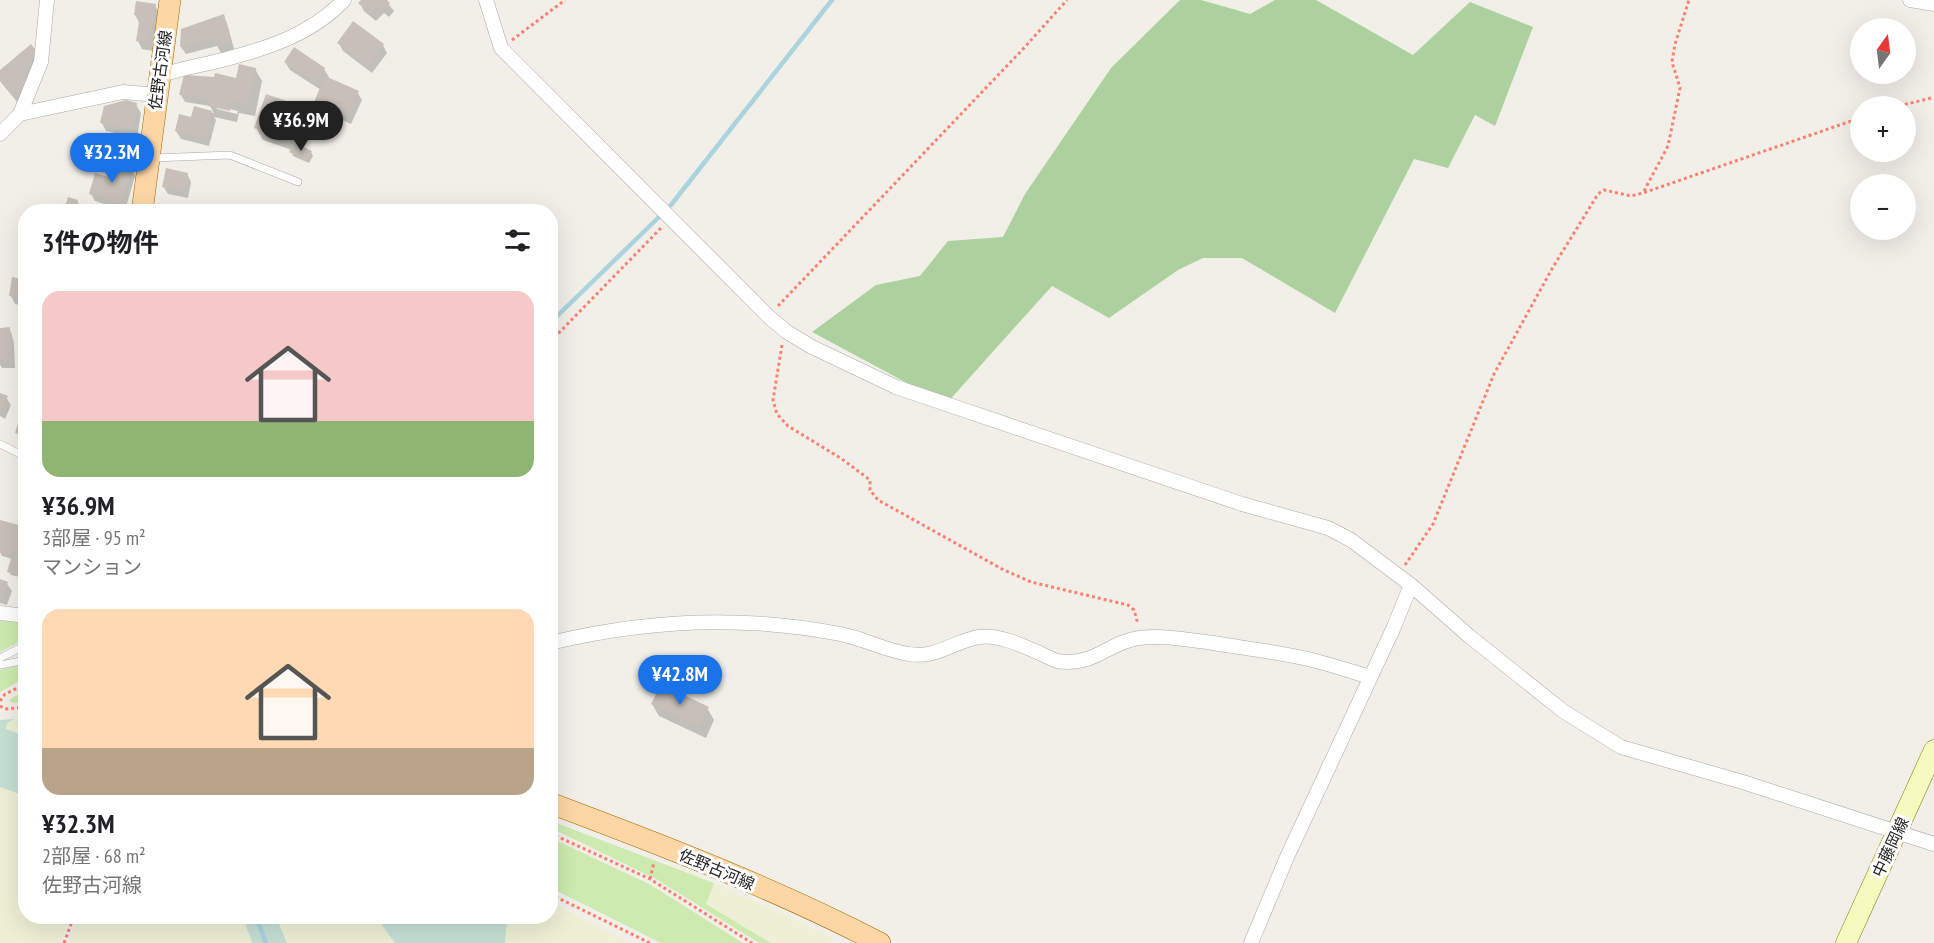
<!DOCTYPE html>
<html lang="ja">
<meta charset="utf-8">
<style>
body{margin:0;font-family:"PT Sans Narrow","Noto Sans JP",sans-serif;background:#f2f2f2;color:#202124;height:100vh;display:flex;flex-direction:column;font-size:22px;white-space:nowrap}
*{box-sizing:border-box;margin:0}
p{font-size:20px;color:#757577}
.icon{flex:none;width:33px;height:33px;fill:none;stroke:currentColor;stroke-width:2;stroke-linecap:round;stroke-linejoin:round}
.map{position:relative;flex:1;overflow:hidden}
.panel{position:absolute;left:18px;top:204px;width:540px;height:720px;display:flex;flex-direction:column;background:#fff;border-radius:24px;box-shadow:0 6px 24px #0002}
.panel>*{flex:none}
.needle{width:39px;rotate:14deg}
.buttons{position:absolute;left:1850px;top:18px;display:grid;gap:12px}
.buttons a{display:grid;place-items:center;width:66px;height:66px;border-radius:50%;background:#fff;box-shadow:0 6px 24px #0002;font-size:30px}
.price{position:absolute;translate:-50% -51px;padding:0 14px;border-radius:21px;background:#1a73e8;color:#fff;font-size:20px;line-height:39px;filter:drop-shadow(0 2px 3px #0008)}
.price::after{content:'';position:absolute;left:50%;top:36px;width:18px;height:14px;margin-left:-9px;background:inherit;clip-path:polygon(0 0,100% 0,50% 100%)}
.price.selected{background:#222;color:#fff}
ul{padding:0;list-style:none}
li{display:grid;align-content:center;gap:12px;height:318px;padding:0 24px}
li span{display:grid;place-items:center;height:186px;border-radius:18px;color:#555}
li>.icon{margin-inline-start:auto}
span .icon{width:108px;height:108px;fill:#fffc;stroke-width:1}
li b{font-size:26px}
h2{display:flex;justify-content:space-between;align-items:center;height:72px;padding:0 24px;font-size:26px}
.map>svg:first-child{display:block}
.farmland{fill:#eef0d5}
.grass{fill:#cdebb0}
.forest{fill:#add19e}
.wetland{fill:#c6e0d4}
.shadow{fill:#0003;fill-rule:evenodd}
.lines{fill:none;stroke-linecap:round;stroke-linejoin:round}
.stream{stroke:#aad3df;stroke-width:4.5}
.building{fill:#c7bfb8}
.service-casing{stroke:#a9a9a9;stroke-width:8}
.minor-casing{stroke:#a9a9a9;stroke-width:15}
.secondary-casing{stroke:#707d05;stroke-width:21}
.primary-casing{stroke:#a06b00;stroke-width:22}
.path{stroke:#fa8072;stroke-width:3;stroke-dasharray:3 3;stroke-linecap:butt}
.service{stroke:#fff;stroke-width:7}
.minor{stroke:#fff;stroke-width:14}
.secondary{stroke:#f7fabf;stroke-width:20}
.primary{stroke:#fcd6a4;stroke-width:21}
.labels{text-anchor:middle;dominant-baseline:central;stroke-width:6;stroke-linejoin:round;paint-order:stroke}
.street-label{font-size:16px;fill:#222;stroke:#fff}
</style>
<div class="map">
<svg width="1934" height="943" viewBox="0 0 1934 943">
<rect width="100%" height="100%" fill="#f2efe9"/>
<!-- farmland -->
<path class="farmland" d="M 25,716 L 25,736 L 6,730 L 7,723 L 14,719 Z
M 0,787 L 25,796 L 26,916 L 70,917 L 60,943 L 0,943 Z
M 714,883 L 833,937 L 829,943 L 771,943 L 706,904 Z
M 551,902 L 628,943 L 505,943 L 506,928 L 511,917 L 550,916 Z
M 79,916 L 243,917 L 252,943 L 69,943 Z
M 276,917 L 376,917 L 395,943 L 287,943 Z"/>
<!-- grass -->
<path class="grass" d="M 0,621 L 25,623 L 25,639 L 0,652 Z
M 25,664 L 25,678 L 0,692 L 0,670 Z
M 25,690 L 25,703 L 13,703 L 9,700 Z
M 551,821 L 714,883 L 706,904 L 771,943 L 759,943 L 656,879 L 551,828 Z
M 551,838 L 651,885 L 743,943 L 661,943 L 551,888 Z"/>
<!-- forest -->
<path class="forest" d="M 1180,0 L 1201,0 L 1250,14 L 1275,0 L 1316,0 L 1413,55 L 1470,2 L 1533,27 L 1495,126 L 1475,115 L 1448,168 L 1414,159 L 1335,313 L 1242,258 L 1203,258 L 1178,270 L 1109,318 L 1052,286 L 946,404 L 812,332 L 876,285 L 920,276 L 948,241 L 1003,237 L 1025,194 L 1111,68 Z"/>
<!-- wetland -->
<path class="wetland" d="M 14,719 L 7,723 L 6,729 L 25,736 L 25,796 L 0,787 L 0,720 Z
M 243,917 L 276,917 L 287,943 L 252,943 Z
M 376,917 L 511,917 L 506,928 L 505,943 L 395,943 Z"/>
<!-- shadow -->
<path class="shadow" d="M 363,0 L 385,0 L 394,11 L 389,17 L 384,13 L 376,21 L 364,11 L 360,3 Z
M 155,6 L 159,13 L 153,51 L 142,49 L 138,41 L 140,24 L 135,15 Z
M 223,16 L 227,23 L 234,49 L 221,53 L 217,46 L 186,54 L 181,47 L 182,30 Z
M 339,43 L 383,45 L 387,53 L 372,73 L 343,51 Z
M 31,46 L 43,63 L 27,76 L 33,89 L 17,102 L 0,81 L 0,72 Z
M 294,49 L 324,69 L 329,77 L 327,79 L 357,92 L 362,100 L 351,124 L 320,110 L 315,102 L 321,90 L 290,70 L 285,62 Z
M 255,69 L 262,81 L 255,116 L 239,113 L 237,122 L 214,117 L 216,120 L 209,146 L 181,139 L 176,131 L 192,119 L 195,108 L 214,113 L 210,106 L 185,102 L 181,95 L 238,80 ZM 217,106 L 238,111 L 237,114 L 217,109 Z
M 136,105 L 141,113 L 137,138 L 106,131 L 102,123 Z
M 306,109 L 313,121 L 303,149 L 311,152 L 313,156 L 309,163 L 293,156 L 292,150 L 263,140 L 256,128 Z
M 110,159 L 112,162 L 109,172 L 92,166 L 90,162 Z
M 131,168 L 135,176 L 125,211 L 95,201 L 91,194 Z
M 187,174 L 191,182 L 188,198 L 168,194 L 163,186 Z
M 77,201 L 79,204 L 77,212 L 67,212 L 66,210 Z
M 26,281 L 26,306 L 15,304 L 11,296 Z
M 26,324 L 26,352 L 20,344 Z
M 0,329 L 9,329 L 11,332 L 14,343 L 15,368 L 2,368 L 0,365 Z
M 0,394 L 6,397 L 11,405 L 5,419 L 0,416 Z
M 26,419 L 26,441 L 21,440 L 17,433 Z
M 0,522 L 26,529 L 25,563 L 20,577 L 11,575 L 9,571 L 13,559 L 2,556 L 0,552 Z
M 0,581 L 7,584 L 12,591 L 7,605 L 0,603 Z
M 652,704 L 707,708 L 714,720 L 706,738 L 659,716 Z"/>
<g class="lines">
<!-- stream -->
<path class="stream" d="M 671,205 L 832,0
M 550,323 L 660,216
M 256,916 L 266,943"/>
</g>
<!-- building -->
<path class="building" d="M 361,0 L 387,0 L 390,3 L 384,10 L 379,6 L 371,15 L 358,3 Z
M 136,1 L 156,4 L 149,43 L 136,41 L 140,16 L 134,15 Z
M 224,14 L 231,42 L 215,46 L 213,38 L 180,47 L 181,29 Z
M 353,21 L 384,44 L 368,66 L 337,43 Z
M 31,44 L 39,54 L 23,68 L 29,81 L 12,95 L 0,81 L 0,70 Z
M 294,47 L 325,68 L 315,83 L 284,62 Z
M 239,64 L 256,68 L 248,104 L 232,101 L 230,111 L 208,106 L 210,99 L 179,95 L 184,75 L 214,77 L 215,73 L 236,78 Z
M 325,76 L 359,91 L 347,117 L 314,102 Z
M 266,94 L 307,108 L 295,142 L 254,128 Z
M 126,100 L 137,103 L 133,131 L 100,123 L 104,106 Z
M 194,106 L 212,111 L 205,139 L 175,131 L 179,114 L 191,117 Z
M 294,143 L 312,151 L 308,161 L 289,152 Z
M 92,151 L 112,158 L 108,169 L 88,162 Z
M 116,163 L 132,167 L 121,204 L 89,194 L 95,173 L 112,178 Z
M 166,168 L 188,173 L 184,191 L 162,187 Z
M 68,197 L 78,200 L 75,212 L 64,210 Z
M 12,277 L 26,280 L 26,299 L 9,296 Z
M 23,322 L 26,322 L 26,345 L 19,344 Z
M 10,327 L 11,360 L 0,361 L 0,328 Z
M 0,393 L 8,396 L 0,412 Z
M 20,416 L 26,417 L 26,435 L 15,433 Z
M 0,520 L 26,527 L 20,552 L 11,550 L 9,556 L 0,553 Z
M 12,555 L 24,558 L 19,575 L 7,572 Z
M 0,579 L 8,582 L 2,598 L 0,598 Z
M 661,684 L 709,707 L 699,727 L 651,704 Z"/>
<g class="lines">
<!-- service casing -->
<g class="service-casing">
<path id="service" d="M 153,158 L 230,155 L 298,182
M 0,444 L 26,457
M 0,658 L 26,645
M 0,665 L 26,660"/>
</g>
<!-- minor casing -->
<g class="minor-casing">
<path id="minor" d="M 486,0 L 501,48 L 769,317 L 787,332 L 812,347 L 896,387 L 1242,504 L 1328,528 L 1351,540 L 1411,585 L 1469,636 L 1563,711 L 1621,747 L 1746,783 L 1934,844
M 1910,0 L 1934,4
M 159,76 C 181,68 204,65 226,59 C 269,48 313,33 344,0
M 20,114 L 123,92 L 157,95
M 0,134 L 20,114 L 41,62 L 47,0
M 0,613 L 26,616
M 550,643 C 645,620 744,615 840,634 C 863,638 886,651 909,654 C 936,659 954,641 979,637 C 1001,633 1036,652 1057,661 C 1095,667 1108,642 1139,638 C 1164,635 1189,640 1213,643 C 1244,648 1277,652 1308,659 C 1329,664 1350,671 1370,677
M 1251,943 L 1287,857 L 1393,629 L 1411,585"/>
</g>
<!-- secondary casing -->
<g class="secondary-casing">
<path id="secondary" d="M 1846,943 L 1934,750"/>
</g>
<!-- primary casing -->
<g class="primary-casing">
<path id="primary" d="M 142,212 L 170,0
M 550,803 C 662,845 774,888 880,943"/>
</g>
<!-- path -->
<path class="path" d="M 512,40 L 565,0
M 1899,106 L 1931,98
M 1644,191 L 1668,146 L 1680,88 L 1672,62 L 1675,44 L 1689,0
M 778,306 L 1023,49 L 1067,0
M 550,342 L 662,227
M 782,345 L 773,400 L 777,414 L 788,426 L 842,459 L 870,480 L 870,490 L 878,500 L 1002,569 L 1031,582 L 1128,605 L 1134,610 L 1138,624
M 1405,565 L 1433,524 L 1494,374 L 1553,267 L 1598,194 L 1604,190 L 1631,196 L 1643,193 L 1860,118
M 0,701 L 5,694 L 26,684
M 0,706 L 5,709 L 26,707
M 550,833 L 650,879 L 752,943
M 650,879 L 654,862
M 550,894 L 650,943
M 64,943 L 74,916"/>
<!-- service -->
<use href="#service" class="service"/>
<!-- minor -->
<use href="#minor" class="minor"/>
<!-- secondary -->
<use href="#secondary" class="secondary"/>
<!-- primary -->
<use href="#primary" class="primary"/>
</g>
<g class="labels">
<!-- street labels -->
<g class="street-label">
<text transform="translate(160 70) rotate(-82)">佐野古河線</text>
<text transform="translate(1890 847) rotate(-65)">中藤岡線</text>
<text transform="translate(717 869) rotate(23)">佐野古河線</text>
</g>
</g>
</svg>
<div class="buttons">
<a><svg class="needle" viewBox="-14 -14 28 28"><path d="M0-13l5 13h-10z" fill="#e53935"/><path d="M0 13l5-13h-10z" fill="#757577"/></svg></a>
<a>+</a>
<a>−</a>
</div>
<b class="price selected" style="left:301px;top:152px">¥36.9M</b>
<b class="price" style="left:112px;top:184px">¥32.3M</b>
<b class="price" style="left:680px;top:706px">¥42.8M</b>
<section class="panel">
<h2>3件の物件<svg class="icon" aria-label="filters" viewBox="0 0 24 24"><path d="M4 7h16M4 17h16"/><circle cx="9" cy="7" r="2"/><circle cx="15" cy="17" r="2"/></svg></h2>
<ul>
<li><span style="background:linear-gradient(#f6c9c9 70%,#8fb573 0)"><svg class="icon" aria-label="home" viewBox="0 0 24 24"><path d="M3 11l9-7 9 7M6 9v11h12V9"/></svg></span><div><b>¥36.9M</b><p>3部屋 · 95 m²</p><p>マンション</p></div></li>
<li><span style="background:linear-gradient(#ffd9b3 75%,#b9a48a 0)"><svg class="icon" aria-label="home" viewBox="0 0 24 24"><path d="M3 11l9-7 9 7M6 9v11h12V9"/></svg></span><div><b>¥32.3M</b><p>2部屋 · 68 m²</p><p>佐野古河線</p></div></li>
</ul>
</section>
</div>
